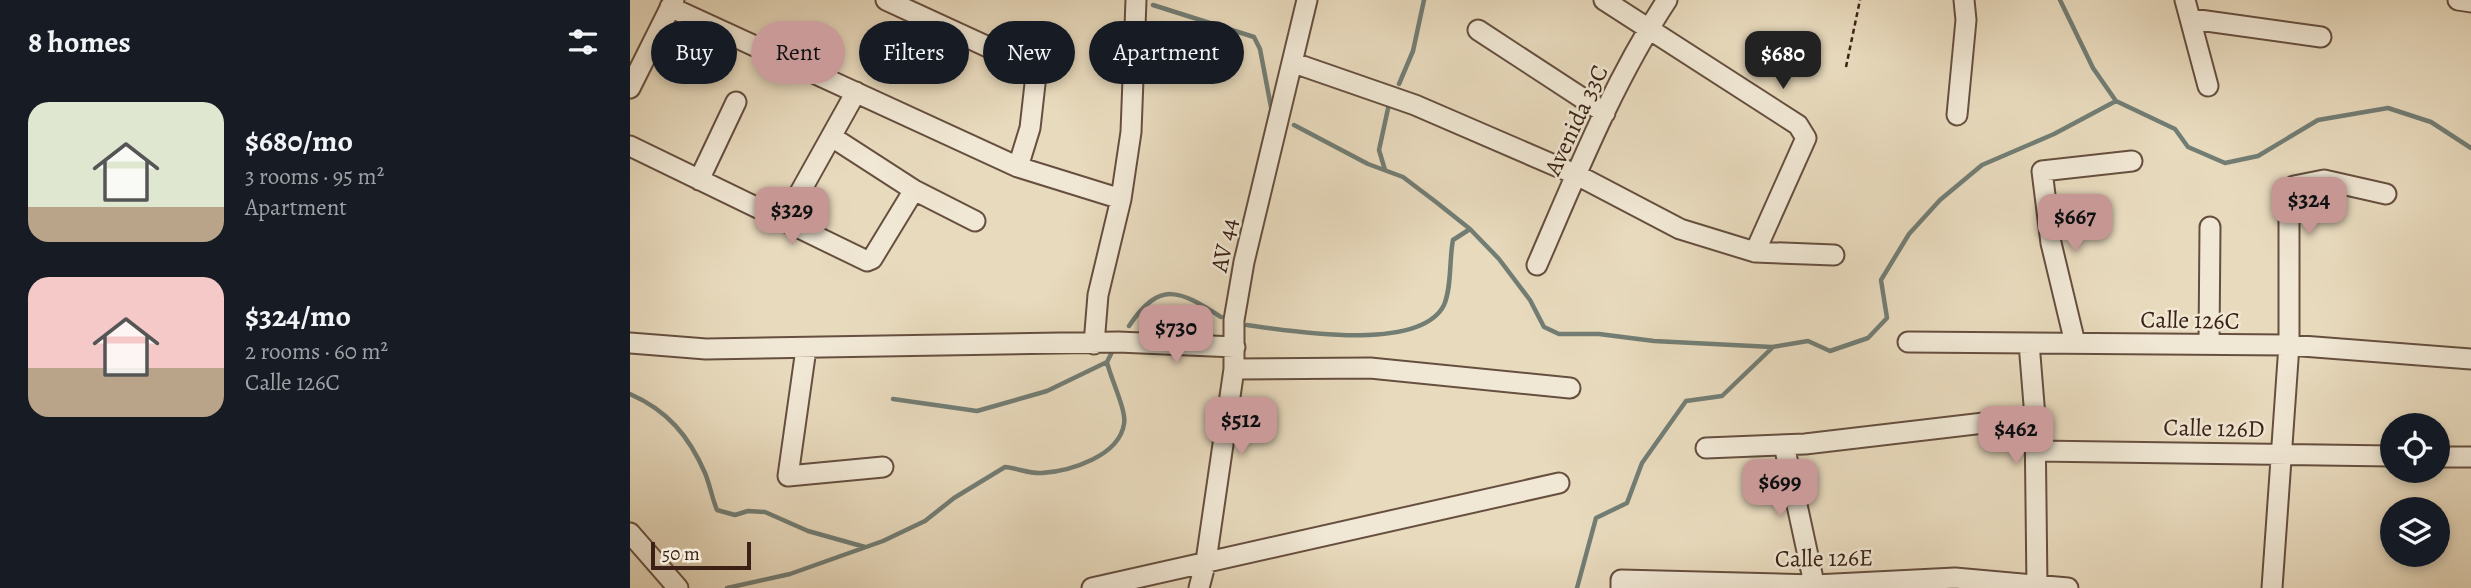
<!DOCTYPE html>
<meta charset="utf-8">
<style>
body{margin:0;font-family:Alegreya,serif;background:#242831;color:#f1f3f6;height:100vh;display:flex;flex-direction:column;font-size:26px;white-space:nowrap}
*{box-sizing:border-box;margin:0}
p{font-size:23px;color:#9ea1a6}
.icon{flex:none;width:38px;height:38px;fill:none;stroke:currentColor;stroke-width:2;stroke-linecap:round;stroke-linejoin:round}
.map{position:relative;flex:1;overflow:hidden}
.details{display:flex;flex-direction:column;background:#171b24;width:630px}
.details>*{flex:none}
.hud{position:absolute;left:21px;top:21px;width:665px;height:63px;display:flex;gap:14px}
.tools{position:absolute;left:1750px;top:413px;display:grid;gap:14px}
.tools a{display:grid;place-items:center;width:70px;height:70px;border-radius:50%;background:#171b24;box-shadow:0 4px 10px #0003;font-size:35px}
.scale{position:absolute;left:21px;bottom:18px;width:100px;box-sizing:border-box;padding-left:7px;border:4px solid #3b2115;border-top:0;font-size:19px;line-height:24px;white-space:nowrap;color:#3b2115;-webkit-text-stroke:5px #f0e7d4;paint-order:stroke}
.price{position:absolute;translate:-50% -60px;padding:0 16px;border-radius:14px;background:#c59692;color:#111;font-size:23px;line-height:46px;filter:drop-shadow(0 2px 4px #0008)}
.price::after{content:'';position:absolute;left:50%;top:42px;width:21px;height:16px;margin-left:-10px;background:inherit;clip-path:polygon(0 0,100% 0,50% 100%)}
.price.selected{background:#222;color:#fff}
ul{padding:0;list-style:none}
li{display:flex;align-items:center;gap:21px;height:175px;padding:0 28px}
li span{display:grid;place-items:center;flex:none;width:196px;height:140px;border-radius:21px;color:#555}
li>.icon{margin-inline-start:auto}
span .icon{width:84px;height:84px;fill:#fffc;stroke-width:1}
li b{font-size:30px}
h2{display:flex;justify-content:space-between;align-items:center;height:84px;padding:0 28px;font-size:30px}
.tag{padding:0 24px;border-radius:32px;background:#171b24;box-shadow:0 4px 10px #0003;font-size:24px;line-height:63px}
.tag.selected{background:#c59692;color:#111}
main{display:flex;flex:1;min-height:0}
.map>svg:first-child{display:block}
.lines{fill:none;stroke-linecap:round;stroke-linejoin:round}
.stream{stroke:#727d74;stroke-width:4.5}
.minor-casing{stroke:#664f3f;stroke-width:23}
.path{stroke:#3b2115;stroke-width:2.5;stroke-dasharray:5 3.5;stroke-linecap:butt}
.minor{stroke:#f0e7d4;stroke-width:19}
.labels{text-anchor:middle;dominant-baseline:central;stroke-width:5;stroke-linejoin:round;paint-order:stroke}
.street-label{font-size:24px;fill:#3b2115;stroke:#f0e7d4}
</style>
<main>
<section class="details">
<h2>8 homes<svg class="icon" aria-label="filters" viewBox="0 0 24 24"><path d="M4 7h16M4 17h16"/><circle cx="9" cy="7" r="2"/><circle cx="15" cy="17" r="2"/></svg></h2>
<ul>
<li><span style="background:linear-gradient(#dfe7d0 75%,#b9a48a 0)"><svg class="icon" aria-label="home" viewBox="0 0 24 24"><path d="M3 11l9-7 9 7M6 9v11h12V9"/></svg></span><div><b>$680/mo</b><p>3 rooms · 95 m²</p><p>Apartment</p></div></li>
<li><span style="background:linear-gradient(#f6c9c9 65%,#b9a48a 0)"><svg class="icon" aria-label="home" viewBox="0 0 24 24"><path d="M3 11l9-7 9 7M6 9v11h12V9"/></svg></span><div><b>$324/mo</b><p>2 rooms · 60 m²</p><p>Calle 126C</p></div></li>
</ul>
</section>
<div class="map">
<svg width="1841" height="588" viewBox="0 0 1841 588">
<rect width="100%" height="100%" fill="#e8dabd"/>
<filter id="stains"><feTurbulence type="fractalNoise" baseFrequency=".00286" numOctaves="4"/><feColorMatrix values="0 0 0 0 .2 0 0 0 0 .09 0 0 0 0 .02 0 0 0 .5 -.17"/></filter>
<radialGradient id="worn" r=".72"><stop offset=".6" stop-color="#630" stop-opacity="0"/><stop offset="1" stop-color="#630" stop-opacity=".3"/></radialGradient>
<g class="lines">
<!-- stream -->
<path class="stream" d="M 1430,0 L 1463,68 L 1486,101
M 523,5 L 624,37 L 630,49 L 641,107
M 769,84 L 783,51 L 794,0
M 664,125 L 738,164 L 773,177 L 806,202 L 840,229 L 869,259 L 900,300 L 914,327 L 929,334 L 969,334 L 1024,341 L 1142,347 L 1178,341 L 1200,351 L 1238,338 L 1257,318 L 1251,280 L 1279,234 L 1310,200 L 1352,165 L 1424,134 L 1486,101 L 1545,129 L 1558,147 L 1595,163 L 1628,156 L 1688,120 L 1758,108 L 1801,122 L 1841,148
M 755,170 L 749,150 L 759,104
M 617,325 C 660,331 790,353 814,305 C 822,286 819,260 823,240 L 840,229
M 499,326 C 530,280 549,290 591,317
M 0,394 C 37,410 59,436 75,473 C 80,485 82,498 87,510 L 105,515 L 118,511 L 135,512 L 178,531 L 235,547
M 263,399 L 347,411 L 417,391 L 477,362
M 97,588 L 160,574 L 253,541 L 295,521 L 324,498 L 375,467 C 387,468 400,474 412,473 C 441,471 489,456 494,424 C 497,411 480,377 477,362 L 483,350
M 947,588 L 966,518 L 997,503 L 1012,463 L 1056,401 L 1092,396 L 1142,348"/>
<!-- minor casing -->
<g class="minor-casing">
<path id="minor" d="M 256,0 L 395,64 L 406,75 L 400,128 L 388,167
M 974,0 L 1168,125 L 1176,138 L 1125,252
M 1555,0 L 1578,86
M 1828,0 L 1841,2
M 40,7 L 388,167 L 491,199
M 1562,19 L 1691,37
M 848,30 L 975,113
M 664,63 L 785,105 L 947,175 L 1050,229 L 1125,252 L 1204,255
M 0,88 L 44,0
M 1327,115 L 1336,20 L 1334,0
M 202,137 L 284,190 L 345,221
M 0,146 L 237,261 L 242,259 L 284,190
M 69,180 L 106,102
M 154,221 L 226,92
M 907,265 C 946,175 983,82 1037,0
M 1278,342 L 1659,345 L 1841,359
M 0,343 L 76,349 L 488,342 L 605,347
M 1399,343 L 1405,417 L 1407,588
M 1445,343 L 1421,243 L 1412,171 L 1502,161
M 464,344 L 468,295 L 491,199 L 501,132 L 506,0
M 1579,344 L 1580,227
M 176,349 L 158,476 L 253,467
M 604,369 L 740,368 L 940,388
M 1154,445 L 1185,588
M 1076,448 L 1175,444 L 1405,417
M 1406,451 L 1762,456
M 1808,457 L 1841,457
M 0,533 L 48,588
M 462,588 L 929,483
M 569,588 L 576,561 L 604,369 L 604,320 L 614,262 L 677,0
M 991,588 L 991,580 L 1185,585 L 1325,578 L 1438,588
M 1642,588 L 1659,345 L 1659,197 L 1664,186 L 1694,180 L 1756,194"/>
</g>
<!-- path -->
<path class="path" d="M 1216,67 L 1230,0"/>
<!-- minor -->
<use href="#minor" class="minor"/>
</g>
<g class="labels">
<!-- street labels -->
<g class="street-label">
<text transform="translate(946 120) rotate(-65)">Avenida 33C</text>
<text transform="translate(594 245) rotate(-78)">AV 44</text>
<text transform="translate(1560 320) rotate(1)">Calle 126C</text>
<text transform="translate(1584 428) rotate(1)">Calle 126D</text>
<text transform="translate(1194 558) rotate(-1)">Calle 126E</text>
</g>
</g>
<rect width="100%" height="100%" filter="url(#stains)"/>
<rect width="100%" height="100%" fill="url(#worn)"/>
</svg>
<div class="tools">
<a><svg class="icon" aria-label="locate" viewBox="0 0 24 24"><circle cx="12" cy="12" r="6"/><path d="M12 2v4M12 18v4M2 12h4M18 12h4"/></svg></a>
<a><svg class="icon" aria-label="layers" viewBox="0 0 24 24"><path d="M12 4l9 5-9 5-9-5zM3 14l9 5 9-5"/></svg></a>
</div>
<div class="scale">50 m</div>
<b class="price selected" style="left:1153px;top:91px">$680</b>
<b class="price" style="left:1679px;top:237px">$324</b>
<b class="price" style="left:162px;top:247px">$329</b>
<b class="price" style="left:1445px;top:254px">$667</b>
<b class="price" style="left:546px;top:365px">$730</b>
<b class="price" style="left:611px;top:457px">$512</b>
<b class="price" style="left:1386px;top:466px">$462</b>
<b class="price" style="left:1150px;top:519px">$699</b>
<div class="hud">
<a class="tag">Buy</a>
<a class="tag selected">Rent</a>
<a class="tag">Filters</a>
<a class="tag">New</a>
<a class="tag">Apartment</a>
</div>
</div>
</main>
